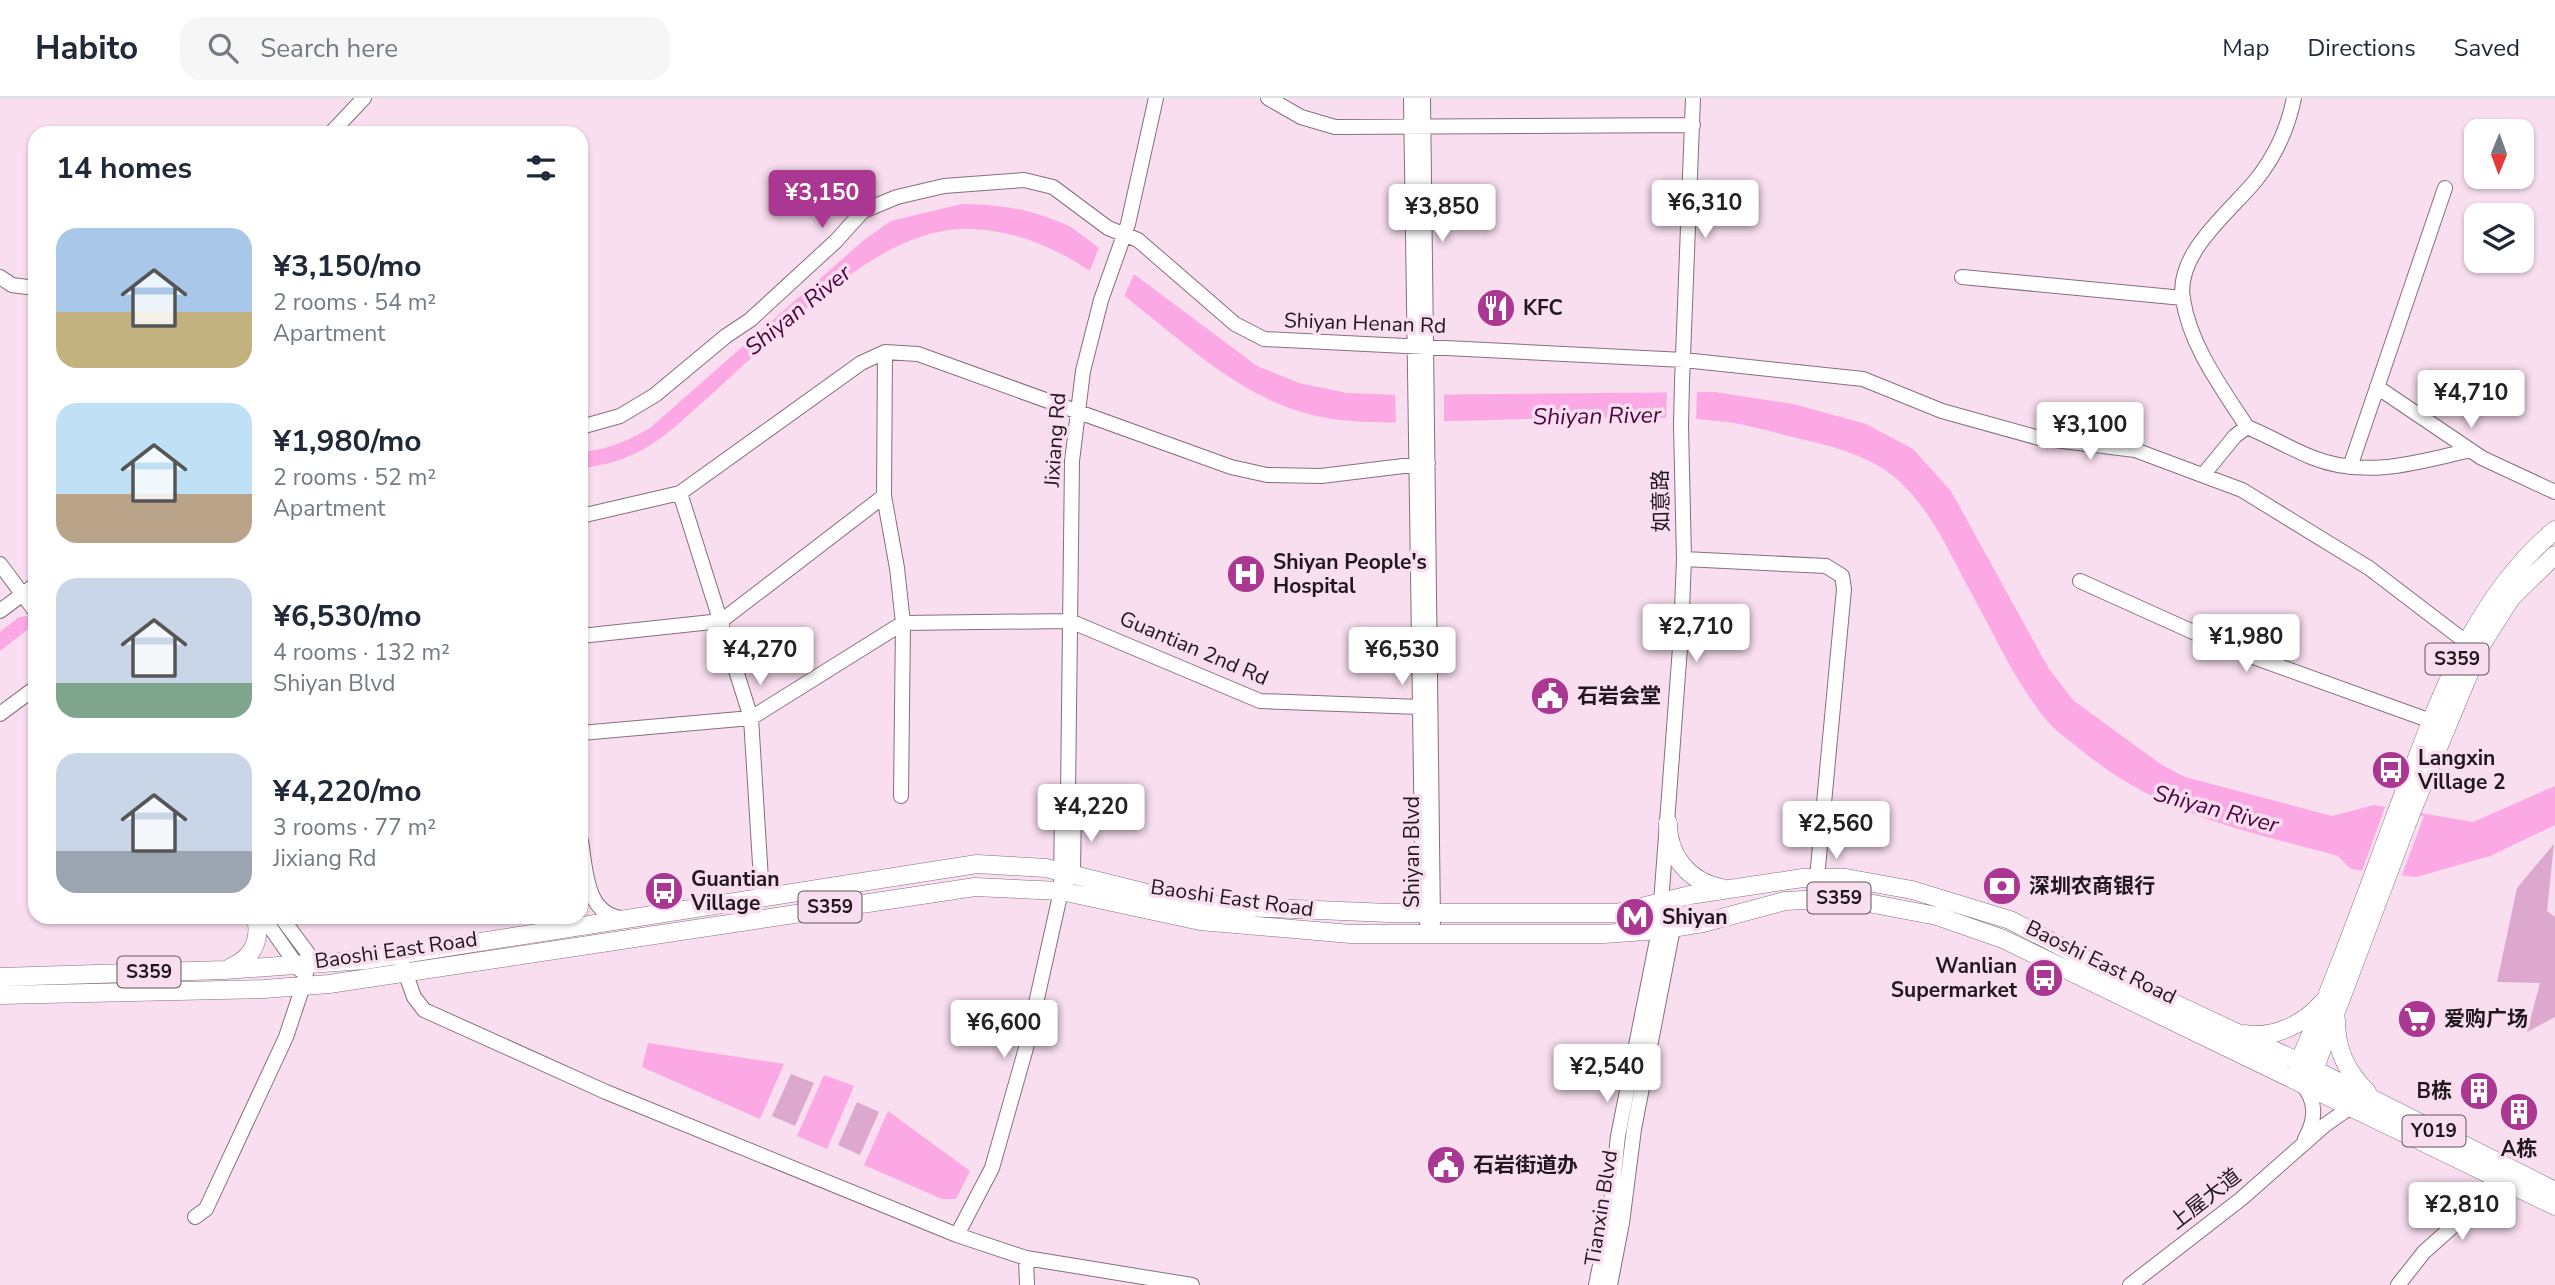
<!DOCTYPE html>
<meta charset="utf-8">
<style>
body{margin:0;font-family:"Nunito Sans","Noto Sans SC",sans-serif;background:#f6f6f7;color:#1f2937;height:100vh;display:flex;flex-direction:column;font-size:26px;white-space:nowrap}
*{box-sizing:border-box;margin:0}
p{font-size:23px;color:#747a83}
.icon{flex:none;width:38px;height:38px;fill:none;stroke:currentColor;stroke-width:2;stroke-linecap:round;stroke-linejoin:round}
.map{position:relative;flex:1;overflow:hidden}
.side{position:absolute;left:28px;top:28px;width:560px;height:798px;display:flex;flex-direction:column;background:#fff;border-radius:21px;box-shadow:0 2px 5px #0004}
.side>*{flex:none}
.needle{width:46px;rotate:181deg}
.buttons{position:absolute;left:2464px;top:21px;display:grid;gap:14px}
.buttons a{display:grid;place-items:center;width:70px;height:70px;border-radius:14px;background:#fff;box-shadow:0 2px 5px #0004;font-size:35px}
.price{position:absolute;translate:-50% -60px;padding:0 16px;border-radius:7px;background:#fff;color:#222;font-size:23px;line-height:46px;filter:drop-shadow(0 2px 4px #0008)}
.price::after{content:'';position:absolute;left:50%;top:42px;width:21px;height:16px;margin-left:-10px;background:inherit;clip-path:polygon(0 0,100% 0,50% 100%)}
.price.current{background:#aa3791;color:#fff}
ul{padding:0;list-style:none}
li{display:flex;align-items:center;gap:21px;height:175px;padding:0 28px}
li span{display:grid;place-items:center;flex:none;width:196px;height:140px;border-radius:21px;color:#555}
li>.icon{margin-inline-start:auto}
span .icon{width:84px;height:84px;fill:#fffc;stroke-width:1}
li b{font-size:30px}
h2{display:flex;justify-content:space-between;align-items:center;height:84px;padding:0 28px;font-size:30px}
header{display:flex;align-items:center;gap:42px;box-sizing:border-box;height:98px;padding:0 35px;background:#fff;border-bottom:2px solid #e0e1e3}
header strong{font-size:33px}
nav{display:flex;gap:38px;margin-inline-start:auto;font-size:24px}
.search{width:490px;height:63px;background:#f6f6f7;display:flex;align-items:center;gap:18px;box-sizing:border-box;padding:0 24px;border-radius:21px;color:#747a83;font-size:26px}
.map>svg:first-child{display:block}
.green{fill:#dda8cd}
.water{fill:#fca8e4}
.pier{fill:#f8deef}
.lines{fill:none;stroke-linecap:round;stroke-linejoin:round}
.minor-casing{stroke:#866f7e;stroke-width:16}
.major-casing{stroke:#866f7e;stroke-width:19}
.minor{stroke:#fff;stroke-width:14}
.major{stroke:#fff;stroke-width:18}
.minor-bridge-casing{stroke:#866f7e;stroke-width:16;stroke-linecap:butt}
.minor-bridge{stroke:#fff;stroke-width:14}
.labels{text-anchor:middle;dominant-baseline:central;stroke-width:7;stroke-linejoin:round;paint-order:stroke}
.shield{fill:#f8deef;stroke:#62535d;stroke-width:2}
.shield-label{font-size:19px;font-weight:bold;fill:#21181f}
.poi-label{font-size:21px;font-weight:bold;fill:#21181f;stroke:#f8deef;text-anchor:start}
.street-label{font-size:21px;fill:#21181f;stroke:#f8deef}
.water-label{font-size:23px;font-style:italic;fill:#4d033f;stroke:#f8deef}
</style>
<header>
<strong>Habito</strong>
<div class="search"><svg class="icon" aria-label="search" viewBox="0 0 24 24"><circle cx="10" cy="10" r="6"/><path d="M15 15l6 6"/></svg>Search here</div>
<nav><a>Map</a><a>Directions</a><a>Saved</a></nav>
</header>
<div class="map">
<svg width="2555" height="1187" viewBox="0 0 2555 1187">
<rect width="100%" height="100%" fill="#f8deef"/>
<!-- green -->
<path class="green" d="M 2554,746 L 2547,813 L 2555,819 L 2555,919 L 2527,934 L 2540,885 L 2497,884 L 2517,790 Z
M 791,976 L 814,985 L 795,1028 L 772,1018 Z
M 857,1004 L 879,1014 L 860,1057 L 838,1047 Z"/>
<!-- water -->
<path class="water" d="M 962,106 C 1005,107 1032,111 1071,129 L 1257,268 L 1299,285 L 1347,295 L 1399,297 L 1715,294 L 1793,306 L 1866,326 L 1913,351 L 1951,393 L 2049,571 L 2074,603 L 2162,667 L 2185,679 L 2332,718 L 2374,707 L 2473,724 L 2555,688 L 2555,727 L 2490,758 L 2416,779 L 2351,771 L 2338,758 C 2241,731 2162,718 2081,652 C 2071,643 2058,635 2049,625 C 2018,589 1997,542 1974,500 C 1949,455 1925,394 1877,367 C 1850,352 1819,345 1789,338 C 1769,333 1748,327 1728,324 C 1636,314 1539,322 1447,323 C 1405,324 1363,327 1322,319 C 1182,292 1108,127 960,131 C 872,134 770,245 705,302 C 664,339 639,364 581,370 L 581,354 C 607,352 627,343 650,330 L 864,142 L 891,123 Z
M 35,512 L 35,526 L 0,553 L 0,534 L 19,519 L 27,518 Z
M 648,945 L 784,966 L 760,1021 L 642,969 Z
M 824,977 L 854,988 L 827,1051 L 797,1038 Z
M 888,1013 L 970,1073 L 956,1101 L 942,1101 L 864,1067 Z"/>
<!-- pier -->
<path class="pier" d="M 1101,145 L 1136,172 L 1122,203 L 1088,177 Z
M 1667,289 L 1697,290 L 1696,326 L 1666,325 Z
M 1395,293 L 1444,294 L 1444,327 L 1396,327 Z
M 2385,709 L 2424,718 L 2401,780 L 2361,776 Z"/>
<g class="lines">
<!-- minor casing -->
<g class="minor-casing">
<path id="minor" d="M 1268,0 L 1301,19 L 1335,29 L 1693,27
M 1411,0 L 1423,815 L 1433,837
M 1423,0 L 1433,825
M 331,35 L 364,0
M 0,179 L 12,187 L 35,190
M 1962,179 L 2183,200
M 885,254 L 884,398 L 897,470 L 903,525 L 901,698
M 1682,284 L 1693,0
M 2377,289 L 2482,360 L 2555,394
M 581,329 L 620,318 L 655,297 L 726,238 L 750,222 L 836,143 L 863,113 L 897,99 L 944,88 L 1024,82 L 1053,89 L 1108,130 L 1138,142 L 1235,226 L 1264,241 L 1684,262 L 1863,281 L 1942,313 L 2039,340 L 2135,352 L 2242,392 L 2369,470 L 2466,544
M 2247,329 C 2222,290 2190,248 2183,201 C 2175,155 2231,113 2256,82 C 2276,57 2288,30 2294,0
M 2350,369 L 2445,90
M 2203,377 L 2235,338 L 2247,329 C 2269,338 2289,350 2311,359 C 2365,381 2416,365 2470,352
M 680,395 L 751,620 L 762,798
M 581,418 L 680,395 L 861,265 L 885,254 L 918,256 L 1231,369 L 1267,377 L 1321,378 L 1428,365
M 1684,461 L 1826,468 L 1842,478 L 1844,491 L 1817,780
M 0,466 L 35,513
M 2080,483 L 2231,551 L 2431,623
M 0,513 L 35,487
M 581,538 L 721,523 L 884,398
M 0,616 L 35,590
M 581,635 L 751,620 L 903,525 L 1070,523 L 1260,603 L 1420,609
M 581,743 C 586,771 585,816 622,820
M 1067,783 L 1073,775 L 1074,706 L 1068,697
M 263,819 L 300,872
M 399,857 L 414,899 L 424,912 L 606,994 L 957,1137 L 1026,1160 L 1192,1187
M 2302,986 C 2317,1004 2316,1021 2305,1041
M 195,1119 L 206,1111 L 286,939 L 303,888 L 310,858 L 281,819
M 957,1137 L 992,1070 L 1026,950 L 1061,793 L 1062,706 L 1068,697 L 1072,363 L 1083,273 L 1101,202 L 1128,126 L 1156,0
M 1026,1160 L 1027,1187
M 1596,1187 L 1609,1123 L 1618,1038 L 1659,832 L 1681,536 L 1684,461 L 1681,327
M 1610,1187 L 1622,1125 L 1634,1031 L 1673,830 L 1670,821
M 2130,1187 L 2241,1101 L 2325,1027 L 2345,1013 L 2355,1011
M 2398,1187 L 2424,1154 L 2504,1083"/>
</g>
<!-- major casing -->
<g class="major-casing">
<path id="major" d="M 1668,725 C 1668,758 1689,784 1722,790
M 231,869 C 253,860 261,842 256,819
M 0,879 L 224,872 L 365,862 L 977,766 L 1046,770 L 1167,800 L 1221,808 L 1389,815 L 1617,815 L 1690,797 L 1803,780 L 1846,780 L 1912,792 L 2010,822 L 2131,885 L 2299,964 L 2555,1093
M 0,897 L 264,891 L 329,886 L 975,789 L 1061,793 L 1200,823 L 1351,836 L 1604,836 L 1659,832 L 1703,825 L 1785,803 L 1842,800 L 1937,818 L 2003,841 L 2555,1108
M 2336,922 C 2336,951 2346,973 2367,994
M 2245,936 C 2273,941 2304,926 2322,905
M 2300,974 L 2299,964 C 2335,883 2365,799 2396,716 C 2435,614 2468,505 2555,432
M 2306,979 L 2314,972 L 2411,715 L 2480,549 L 2511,500 L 2555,457"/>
</g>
<!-- minor -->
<use href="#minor" class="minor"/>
<!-- major -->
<use href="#major" class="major"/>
<!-- minor-bridge casing -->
<g class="minor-bridge-casing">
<path id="minor-bridge" d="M 1681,327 L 1682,284"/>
</g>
<!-- minor-bridge -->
<use href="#minor-bridge" class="minor-bridge"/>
</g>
<!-- icons -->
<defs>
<g id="restaurant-disc" transform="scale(2.0125)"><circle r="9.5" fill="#aa3791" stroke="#f8deef"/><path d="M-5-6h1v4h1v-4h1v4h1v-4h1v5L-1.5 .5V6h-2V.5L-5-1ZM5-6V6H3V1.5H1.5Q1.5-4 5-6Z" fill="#fff"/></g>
<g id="hospital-disc" transform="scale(2.0125)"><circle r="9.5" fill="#aa3791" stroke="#f8deef"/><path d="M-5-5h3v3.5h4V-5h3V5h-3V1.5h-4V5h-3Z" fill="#fff"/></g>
<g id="civic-disc" transform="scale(2.0125)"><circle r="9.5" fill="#aa3791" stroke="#f8deef"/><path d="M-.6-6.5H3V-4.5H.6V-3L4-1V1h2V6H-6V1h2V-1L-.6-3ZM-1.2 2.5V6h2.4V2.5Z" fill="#fff"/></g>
<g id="bus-disc" transform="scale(2.0125)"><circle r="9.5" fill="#aa3791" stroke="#f8deef"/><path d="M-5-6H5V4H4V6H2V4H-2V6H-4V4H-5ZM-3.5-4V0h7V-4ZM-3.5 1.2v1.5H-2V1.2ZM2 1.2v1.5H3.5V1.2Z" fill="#fff"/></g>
<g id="bank-disc" transform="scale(2.0125)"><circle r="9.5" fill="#aa3791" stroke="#f8deef"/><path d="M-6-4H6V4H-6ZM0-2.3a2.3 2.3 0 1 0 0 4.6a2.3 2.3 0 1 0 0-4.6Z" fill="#fff"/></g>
<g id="metro-disc" transform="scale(2.0125)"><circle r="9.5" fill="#aa3791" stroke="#f8deef"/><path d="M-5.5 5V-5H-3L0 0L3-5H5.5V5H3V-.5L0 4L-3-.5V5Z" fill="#fff"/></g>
<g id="supermarket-disc" transform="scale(2.0125)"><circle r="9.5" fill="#aa3791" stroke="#f8deef"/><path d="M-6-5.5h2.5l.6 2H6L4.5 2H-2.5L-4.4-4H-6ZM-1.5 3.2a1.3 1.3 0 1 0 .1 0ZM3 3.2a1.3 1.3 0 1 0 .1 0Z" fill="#fff"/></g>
<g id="building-disc" transform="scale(2.0125)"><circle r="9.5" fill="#aa3791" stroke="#f8deef"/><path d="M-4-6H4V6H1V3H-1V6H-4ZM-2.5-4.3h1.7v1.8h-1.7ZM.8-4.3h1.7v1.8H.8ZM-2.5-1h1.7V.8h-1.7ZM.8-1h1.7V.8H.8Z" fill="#fff"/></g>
</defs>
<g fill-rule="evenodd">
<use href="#restaurant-disc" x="1496" y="210"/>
<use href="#hospital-disc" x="1246" y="476"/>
<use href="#civic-disc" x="1550" y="598"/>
<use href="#bus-disc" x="2391" y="672"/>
<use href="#bank-disc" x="2002" y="788"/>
<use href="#bus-disc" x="664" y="793"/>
<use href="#metro-disc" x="1635" y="819"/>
<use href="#bus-disc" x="2044" y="880"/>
<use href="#supermarket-disc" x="2417" y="921"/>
<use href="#building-disc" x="2479" y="993"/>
<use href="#building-disc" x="2519" y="1014"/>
<use href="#civic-disc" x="1446" y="1067"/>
</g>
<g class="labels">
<!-- shield labels -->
<g class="shield">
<rect x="2425.5" y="545.5" width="63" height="31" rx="5"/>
<rect x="1807.5" y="784.5" width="63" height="31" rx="5"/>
<rect x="798.5" y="793.5" width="63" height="31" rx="5"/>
<rect x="117.5" y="858.5" width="63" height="31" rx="5"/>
<rect x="2402.5" y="1017.5" width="63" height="31" rx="5"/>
</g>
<g class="shield-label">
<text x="2457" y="561">S359</text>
<text x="1839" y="800">S359</text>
<text x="830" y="809">S359</text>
<text x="149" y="874">S359</text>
<text x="2434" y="1033">Y019</text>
</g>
<!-- poi labels -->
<g class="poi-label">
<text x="1523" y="210">KFC</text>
<text x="1273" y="464">Shiyan People's<tspan x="1273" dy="24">Hospital</tspan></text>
<text x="1577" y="598">石岩会堂</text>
<text x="2418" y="660">Langxin<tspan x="2418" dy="24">Village 2</tspan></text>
<text x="691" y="781">Guantian<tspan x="691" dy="24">Village</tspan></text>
<text x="2029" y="788">深圳农商银行</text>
<text x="1662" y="819">Shiyan</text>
<text x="2017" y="868" text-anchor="end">Wanlian<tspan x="2017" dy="24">Supermarket</tspan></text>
<text x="2444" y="921">爱购广场</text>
<text x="2452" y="993" text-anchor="end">B栋</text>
<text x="2519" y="1051" text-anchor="middle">A栋</text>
<text x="1473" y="1067">石岩街道办</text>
</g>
<!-- street labels -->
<g class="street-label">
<text transform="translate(1365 225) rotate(2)">Shiyan Henan Rd</text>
<text transform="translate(1055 342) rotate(-86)">Jixiang Rd</text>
<text transform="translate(1661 403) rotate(-91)">如意路</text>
<text transform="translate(1194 550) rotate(23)">Guantian 2nd Rd</text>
<text transform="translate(1412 754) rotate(-90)">Shiyan Blvd</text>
<text transform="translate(1232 800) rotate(8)">Baoshi East Road</text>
<text transform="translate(396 852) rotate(-8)">Baoshi East Road</text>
<text transform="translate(2101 864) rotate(26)">Baoshi East Road</text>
<text transform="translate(2205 1101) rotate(-38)">上屋大道</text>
<text transform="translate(1601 1110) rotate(-81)">Tianxin Blvd</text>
</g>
<!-- water labels -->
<g class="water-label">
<text transform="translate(798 212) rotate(-39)">Shiyan River</text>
<text transform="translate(1597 318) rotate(-1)">Shiyan River</text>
<text transform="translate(2216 711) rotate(15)">Shiyan River</text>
</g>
</g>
</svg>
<div class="buttons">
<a><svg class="needle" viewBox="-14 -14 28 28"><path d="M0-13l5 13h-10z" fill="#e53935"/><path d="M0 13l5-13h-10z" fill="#747a83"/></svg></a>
<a><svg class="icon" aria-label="layers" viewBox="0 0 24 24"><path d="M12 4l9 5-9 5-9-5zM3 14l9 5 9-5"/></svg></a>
</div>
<b class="price current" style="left:822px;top:132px">¥3,150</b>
<b class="price" style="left:1705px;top:142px">¥6,310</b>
<b class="price" style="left:1442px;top:146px">¥3,850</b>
<b class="price" style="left:2471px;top:332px">¥4,710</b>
<b class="price" style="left:2090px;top:364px">¥3,100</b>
<b class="price" style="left:1696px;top:566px">¥2,710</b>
<b class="price" style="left:2246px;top:576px">¥1,980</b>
<b class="price" style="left:760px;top:589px">¥4,270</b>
<b class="price" style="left:1402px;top:589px">¥6,530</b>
<b class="price" style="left:1091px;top:746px">¥4,220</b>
<b class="price" style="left:1836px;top:763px">¥2,560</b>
<b class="price" style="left:1004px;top:962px">¥6,600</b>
<b class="price" style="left:1607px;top:1006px">¥2,540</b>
<b class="price" style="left:2462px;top:1144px">¥2,810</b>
<section class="side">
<h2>14 homes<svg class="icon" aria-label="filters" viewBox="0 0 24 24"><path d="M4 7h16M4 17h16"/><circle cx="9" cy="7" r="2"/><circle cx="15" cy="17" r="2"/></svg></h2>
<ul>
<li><span style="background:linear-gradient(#a9c7e8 60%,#c2b280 0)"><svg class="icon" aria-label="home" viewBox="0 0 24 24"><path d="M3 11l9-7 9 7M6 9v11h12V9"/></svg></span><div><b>¥3,150/mo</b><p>2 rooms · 54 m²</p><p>Apartment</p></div></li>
<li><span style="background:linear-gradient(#bfe0f5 65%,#b9a48a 0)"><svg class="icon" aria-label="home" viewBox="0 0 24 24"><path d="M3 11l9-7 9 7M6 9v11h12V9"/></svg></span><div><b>¥1,980/mo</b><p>2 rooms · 52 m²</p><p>Apartment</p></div></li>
<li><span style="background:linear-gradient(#c9d6e8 75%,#7fa58c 0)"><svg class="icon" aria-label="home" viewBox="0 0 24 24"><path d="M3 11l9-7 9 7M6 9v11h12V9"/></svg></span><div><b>¥6,530/mo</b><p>4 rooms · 132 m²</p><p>Shiyan Blvd</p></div></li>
<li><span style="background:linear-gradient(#c9d6e8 70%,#9aa5b1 0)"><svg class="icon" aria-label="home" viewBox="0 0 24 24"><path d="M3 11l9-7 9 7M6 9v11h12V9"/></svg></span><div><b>¥4,220/mo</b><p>3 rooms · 77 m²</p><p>Jixiang Rd</p></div></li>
</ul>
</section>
</div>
